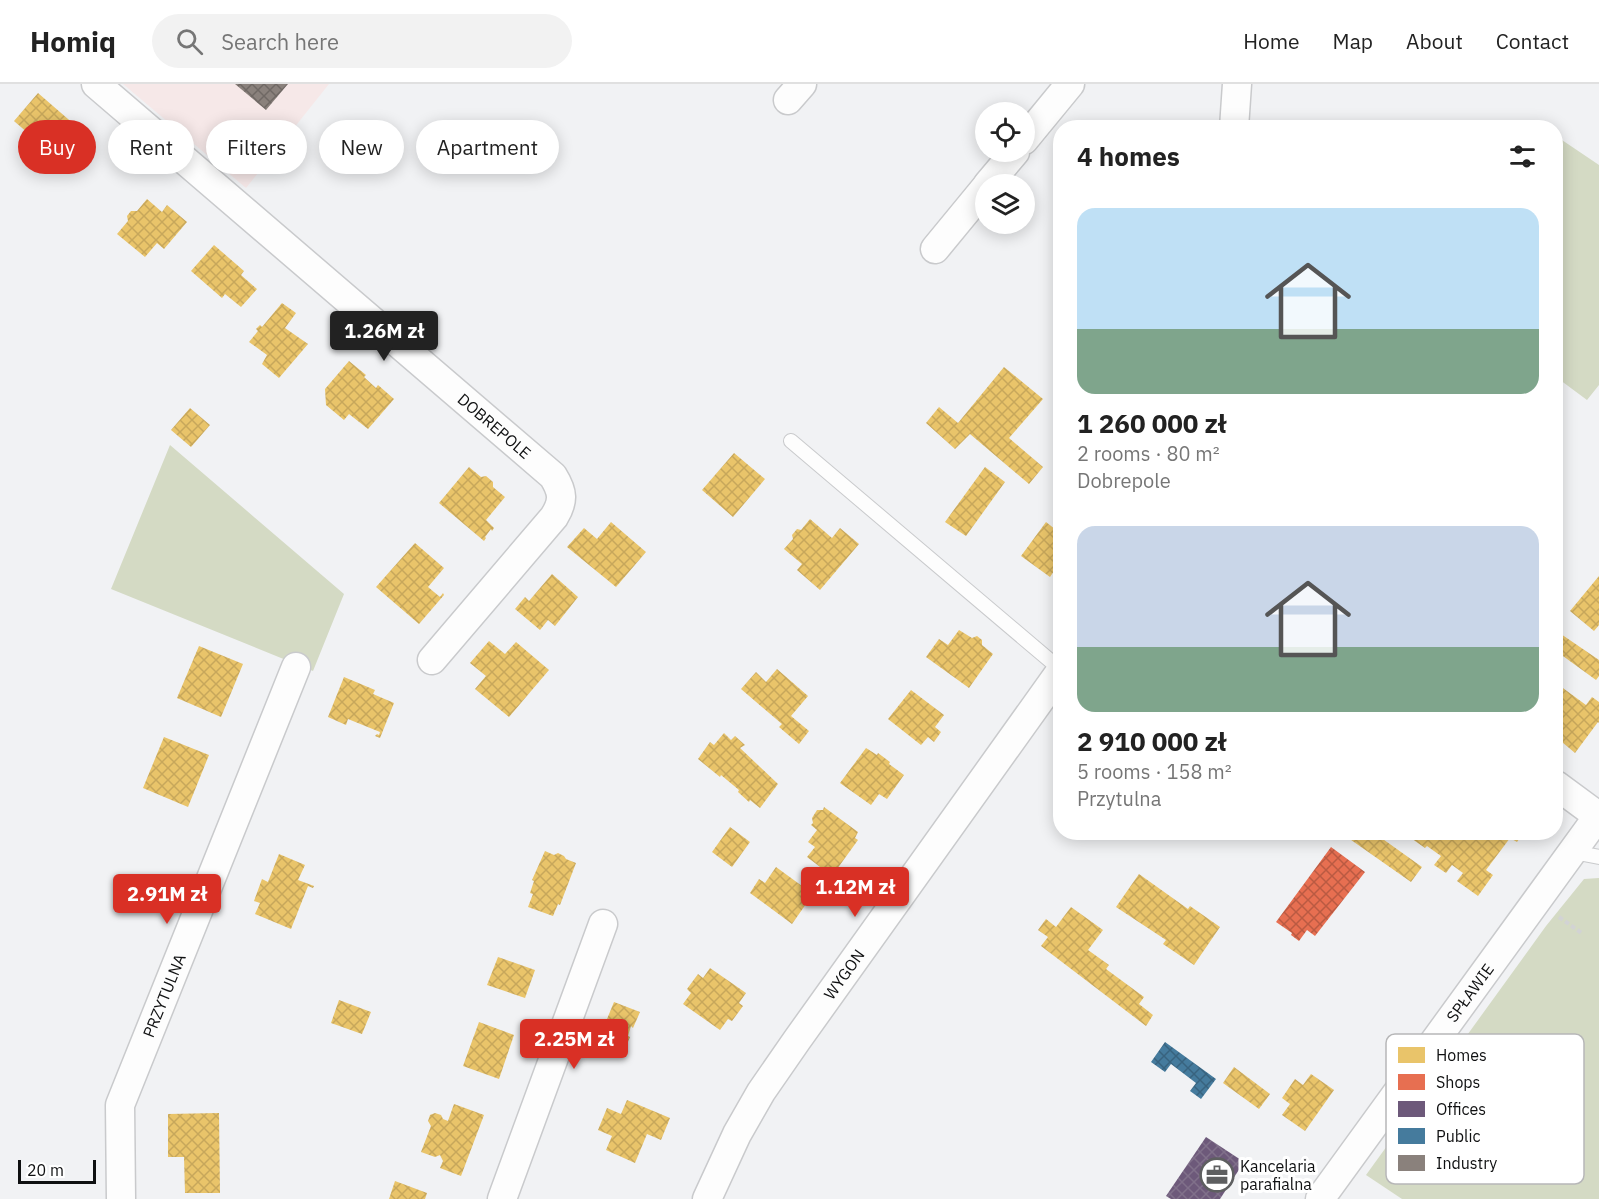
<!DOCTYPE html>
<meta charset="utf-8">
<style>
body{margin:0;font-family:"IBM Plex Sans",sans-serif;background:#f2f2f2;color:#222;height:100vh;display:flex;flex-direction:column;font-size:22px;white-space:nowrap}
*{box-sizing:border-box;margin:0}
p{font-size:20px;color:#767676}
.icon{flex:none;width:33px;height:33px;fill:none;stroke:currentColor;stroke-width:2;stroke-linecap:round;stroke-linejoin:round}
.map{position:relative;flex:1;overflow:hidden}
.sheet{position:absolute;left:1053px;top:36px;width:510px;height:720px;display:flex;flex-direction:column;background:#fff;border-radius:24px;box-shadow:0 3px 15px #0003}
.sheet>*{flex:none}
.top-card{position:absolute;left:18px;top:36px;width:570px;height:54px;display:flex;gap:12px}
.controls{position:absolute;left:975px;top:18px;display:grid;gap:12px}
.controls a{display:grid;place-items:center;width:60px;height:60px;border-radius:50%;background:#fff;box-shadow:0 3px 15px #0003;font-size:30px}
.scale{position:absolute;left:18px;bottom:15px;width:78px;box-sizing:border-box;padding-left:6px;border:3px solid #0f1011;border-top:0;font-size:16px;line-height:21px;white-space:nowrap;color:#0f1011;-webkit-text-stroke:4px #fff;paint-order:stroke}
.price{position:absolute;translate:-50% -51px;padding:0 14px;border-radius:6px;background:#d93025;color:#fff;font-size:20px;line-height:39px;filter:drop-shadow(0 2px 3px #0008)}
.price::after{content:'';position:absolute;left:50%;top:36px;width:18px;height:14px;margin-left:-9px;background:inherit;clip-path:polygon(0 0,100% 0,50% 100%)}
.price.current{background:#222;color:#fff}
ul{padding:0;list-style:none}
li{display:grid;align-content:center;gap:12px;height:318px;padding:0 24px}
li span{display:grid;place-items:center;height:186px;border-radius:18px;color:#555}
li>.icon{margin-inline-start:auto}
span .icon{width:108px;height:108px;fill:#fffc;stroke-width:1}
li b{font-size:26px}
h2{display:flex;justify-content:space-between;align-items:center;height:72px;padding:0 24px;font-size:26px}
.tag{padding:0 21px;border-radius:27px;background:#fff;box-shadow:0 3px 15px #0003;font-size:21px;line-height:54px}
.tag.current{background:#d93025;color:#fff}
header{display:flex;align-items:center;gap:36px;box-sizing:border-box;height:84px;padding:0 30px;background:#fff;border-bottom:2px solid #e0e0e0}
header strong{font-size:28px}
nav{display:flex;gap:33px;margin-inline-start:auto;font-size:21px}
.search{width:420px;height:54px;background:#f2f2f2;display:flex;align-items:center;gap:15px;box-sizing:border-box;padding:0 21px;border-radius:33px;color:#767676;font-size:22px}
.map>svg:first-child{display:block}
.industrial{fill:#f6e8e8}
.grass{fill:#d4dac4}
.homes{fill:url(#homes-cross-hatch)}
.shops{fill:url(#shops-cross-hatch)}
.offices{fill:url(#offices-cross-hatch)}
.public{fill:url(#public-cross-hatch)}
.industry{fill:url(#industry-cross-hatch)}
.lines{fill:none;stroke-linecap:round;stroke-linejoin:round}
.service-casing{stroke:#c9cacc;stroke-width:16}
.minor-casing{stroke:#c9cacc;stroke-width:31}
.path{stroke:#d2d3d4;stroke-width:4;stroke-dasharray:4.5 3;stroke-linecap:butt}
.service{stroke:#fdfdfd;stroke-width:14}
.minor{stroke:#fdfdfd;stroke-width:28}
.labels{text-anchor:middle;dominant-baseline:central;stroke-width:6;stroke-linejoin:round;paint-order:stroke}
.street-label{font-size:16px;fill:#0f1011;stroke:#fff}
.poi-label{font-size:16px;fill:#0f1011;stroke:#fff;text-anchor:start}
.key{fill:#fff;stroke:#b7b7b8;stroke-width:1.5}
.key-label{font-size:16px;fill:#0f1011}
</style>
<header>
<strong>Homiq</strong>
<div class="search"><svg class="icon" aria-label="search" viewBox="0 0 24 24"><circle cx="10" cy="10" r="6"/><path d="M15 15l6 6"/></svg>Search here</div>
<nav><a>Home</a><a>Map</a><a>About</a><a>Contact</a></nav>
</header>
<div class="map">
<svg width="1599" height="1115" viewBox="0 0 1599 1115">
<defs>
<pattern id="homes-cross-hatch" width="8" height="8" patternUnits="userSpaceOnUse" patternTransform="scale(1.5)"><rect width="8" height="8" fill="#e9c46a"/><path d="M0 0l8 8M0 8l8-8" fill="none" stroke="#c7a75b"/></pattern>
<pattern id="shops-cross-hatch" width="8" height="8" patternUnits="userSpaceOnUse" patternTransform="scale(1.5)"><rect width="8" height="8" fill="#e76f51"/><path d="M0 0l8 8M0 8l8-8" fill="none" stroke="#ba5a42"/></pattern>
<pattern id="offices-cross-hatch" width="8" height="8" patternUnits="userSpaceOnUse" patternTransform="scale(1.5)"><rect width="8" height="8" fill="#6d597a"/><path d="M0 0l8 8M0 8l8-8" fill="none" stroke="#80708a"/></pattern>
<pattern id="public-cross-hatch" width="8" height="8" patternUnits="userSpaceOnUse" patternTransform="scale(1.5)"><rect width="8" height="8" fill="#457b9d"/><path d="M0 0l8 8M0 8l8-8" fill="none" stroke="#38637f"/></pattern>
<pattern id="industry-cross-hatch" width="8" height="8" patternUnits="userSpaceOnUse" patternTransform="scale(1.5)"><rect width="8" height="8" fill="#8a817c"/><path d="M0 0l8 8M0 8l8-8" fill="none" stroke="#6f6864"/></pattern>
</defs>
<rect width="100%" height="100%" fill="#f1f2f4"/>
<!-- industrial -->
<path class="industrial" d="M 123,0 L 329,0 L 246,104 Z"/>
<!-- grass -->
<path class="grass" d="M 1556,52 L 1599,81 L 1599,301 L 1587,316 L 1556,293 Z
M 170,361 L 344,510 L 313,587 L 111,505 Z
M 1599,794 L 1599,1115 L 1402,1115 L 1366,1091 L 1546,842 L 1584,795 Z"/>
<!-- homes -->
<path class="homes" d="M 38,9 L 83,48 L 59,76 L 14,37 Z
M 147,115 L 162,128 L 167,121 L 187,138 L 164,165 L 157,159 L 145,173 L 117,150 L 128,137 L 127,132 L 131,127 L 137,127 Z
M 214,161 L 244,187 L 241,191 L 257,205 L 241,223 L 225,210 L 222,214 L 191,187 Z
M 282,219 L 296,229 L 285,244 L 308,260 L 279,294 L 262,280 L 267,271 L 249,258 L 258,247 L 256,245 L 260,241 L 262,243 Z
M 349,277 L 366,291 L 364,293 L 376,304 L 378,301 L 394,315 L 368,345 L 349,330 L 344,336 L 326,321 L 325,305 Z
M 1004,283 L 1043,315 L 1009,354 L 1043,383 L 1029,400 L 970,350 L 955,365 L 926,339 L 939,323 L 958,339 Z
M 190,324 L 210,341 L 191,363 L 171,346 Z
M 734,369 L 765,395 L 733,433 L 702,406 Z
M 469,383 L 481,393 L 486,392 L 493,398 L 493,403 L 505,413 L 486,436 L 494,444 L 492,447 L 491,445 L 485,453 L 486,454 L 484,457 L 439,419 Z
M 985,383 L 1005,398 L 966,452 L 945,438 Z
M 810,435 L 832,454 L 840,444 L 859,460 L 820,506 L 797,486 L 802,480 L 784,465 L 793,455 L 792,451 L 797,445 L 801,446 Z
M 611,438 L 646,468 L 616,503 L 567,463 L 584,444 L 597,455 Z
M 1046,438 L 1060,449 L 1060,478 L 1050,493 L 1021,472 Z
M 415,459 L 444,484 L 428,503 L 440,513 L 443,509 L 444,511 L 419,540 L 376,503 Z
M 552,490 L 578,513 L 555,542 L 548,536 L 540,546 L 515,525 L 525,513 L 529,517 Z
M 1599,492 L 1599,541 L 1594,547 L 1570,527 Z
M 1556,544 L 1559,546 L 1558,548 L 1599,576 L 1599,592 L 1596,596 L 1556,567 Z
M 959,546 L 972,554 L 977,552 L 982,556 L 982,561 L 993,570 L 969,604 L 926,573 L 939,555 L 948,561 Z
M 489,557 L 505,570 L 516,558 L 549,586 L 509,633 L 475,605 L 486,592 L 470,579 Z
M 199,562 L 243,580 L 221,633 L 177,614 Z
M 777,585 L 808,612 L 791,632 L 809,647 L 799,660 L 779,643 L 782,640 L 741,605 L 756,588 L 766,598 Z
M 344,593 L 375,606 L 373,610 L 394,619 L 380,654 L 375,652 L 377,650 L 379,651 L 380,648 L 348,635 L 346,641 L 328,633 Z
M 1556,599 L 1586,621 L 1592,613 L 1599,618 L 1599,639 L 1598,638 L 1575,669 L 1556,653 Z
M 911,606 L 944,631 L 935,643 L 941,648 L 934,658 L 928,653 L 921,661 L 888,635 Z
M 724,649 L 731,656 L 735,652 L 745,661 L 740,664 L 778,700 L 760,724 L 750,716 L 749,718 L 738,708 L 739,706 L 721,691 L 720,693 L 698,675 L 710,658 L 714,661 Z
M 164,653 L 209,671 L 188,723 L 143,704 Z
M 866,664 L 877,671 L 878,669 L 890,678 L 889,680 L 904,691 L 887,715 L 879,710 L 871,721 L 840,699 Z
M 824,723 L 858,748 L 855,754 L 858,756 L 832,792 L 807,773 L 815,763 L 808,758 L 817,746 L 811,741 L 813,739 L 812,734 L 817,726 L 823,726 Z
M 730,743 L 750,758 L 732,783 L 712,768 Z
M 1346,748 L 1373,748 L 1422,783 L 1411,798 L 1344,751 Z
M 1411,748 L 1454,748 L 1459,752 L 1461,748 L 1524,748 L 1517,758 L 1510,754 L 1486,786 L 1493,791 L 1478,812 L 1457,797 L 1463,789 L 1452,781 L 1446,789 L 1434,781 L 1441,772 L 1427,762 L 1425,764 L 1408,752 Z
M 545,767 L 554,771 L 558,769 L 564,772 L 566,775 L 576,779 L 560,821 L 558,820 L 553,832 L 528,823 L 533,810 L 530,809 L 534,797 L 532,796 Z
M 279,770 L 305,781 L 298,796 L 314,802 L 313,804 L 308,802 L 291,845 L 255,830 L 260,819 L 254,817 L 262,795 L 268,798 Z
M 776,783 L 813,810 L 792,840 L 750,809 L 759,795 L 765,799 Z
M 1139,790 L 1188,825 L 1190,822 L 1220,843 L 1194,881 L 1163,860 L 1166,856 L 1116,823 Z
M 1071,823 L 1103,846 L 1088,866 L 1109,881 L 1106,885 L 1144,913 L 1139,920 L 1153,931 L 1146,942 L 1041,862 L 1048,853 L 1038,846 L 1046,835 L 1056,843 Z
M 498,873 L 535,886 L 525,914 L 487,901 Z
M 710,884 L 746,909 L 739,919 L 743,922 L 732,937 L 728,935 L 720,946 L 683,920 L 691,909 L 687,905 L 698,890 L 703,894 Z
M 339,916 L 371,928 L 362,950 L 331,939 Z
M 614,918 L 640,928 L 633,944 L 631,942 L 628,952 L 630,953 L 624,968 L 598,957 Z
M 479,938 L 514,951 L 499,995 L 463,982 Z
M 1234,983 L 1270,1010 L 1259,1025 L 1223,999 Z
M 1311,990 L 1334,1006 L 1305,1047 L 1282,1031 L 1290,1020 L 1282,1014 L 1295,995 L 1303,1001 Z
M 627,1016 L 670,1034 L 661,1056 L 647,1050 L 635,1079 L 606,1066 L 612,1052 L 598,1046 L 607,1024 L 621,1030 Z
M 454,1020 L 484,1031 L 461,1092 L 440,1084 L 443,1077 L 440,1071 L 435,1073 L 421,1068 L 431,1042 L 428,1037 L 430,1031 L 435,1029 L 441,1031 L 443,1035 L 448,1037 Z
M 219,1029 L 220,1109 L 185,1109 L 184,1073 L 168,1073 L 168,1030 Z
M 395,1097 L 427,1109 L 425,1115 L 389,1115 Z"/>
<!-- shops -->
<path class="shops" d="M 1331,763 L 1365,788 L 1315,852 L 1307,846 L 1299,857 L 1291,851 L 1292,849 L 1276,838 Z"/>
<!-- offices -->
<path class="offices" d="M 1206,1053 L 1244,1078 L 1220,1115 L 1171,1115 L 1166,1112 Z"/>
<!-- public -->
<path class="public" d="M 1165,958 L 1216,995 L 1201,1015 L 1190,1007 L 1196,999 L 1171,980 L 1165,988 L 1151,978 Z"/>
<!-- industry -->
<path class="industry" d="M 235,0 L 288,0 L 266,26 Z
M 246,58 L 258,68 L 243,86 L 231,76 Z"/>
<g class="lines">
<!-- service casing -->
<g class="service-casing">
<path id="service" d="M 791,357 L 1060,585
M 1573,768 L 1599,773"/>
</g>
<!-- minor casing -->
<g class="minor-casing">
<g id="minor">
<path id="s1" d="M 96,0 L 553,392 C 563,408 564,417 554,433 L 432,576"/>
<path d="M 788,16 L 802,0"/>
<path d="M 1234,44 L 1237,0"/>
<path d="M 1024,56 L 1070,0"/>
<path d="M 988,100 L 1015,68"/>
<path d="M 935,165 L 986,103"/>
<path d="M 1556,701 L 1598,732"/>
<path id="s2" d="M 121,1115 L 120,1021 L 296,583"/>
<path d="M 502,1115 L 603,840"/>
<path id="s3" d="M 707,1115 L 737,1050 L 761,1008 L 797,956 L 1060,588"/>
<path id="s4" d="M 1320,1115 L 1599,731"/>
</g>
</g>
<!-- path -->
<path class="path" d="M 1559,833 L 1583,850"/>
<!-- service -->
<use href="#service" class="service"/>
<!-- minor -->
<use href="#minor" class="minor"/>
</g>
<!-- icons -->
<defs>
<g id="office-ring" transform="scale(1.725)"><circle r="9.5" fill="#fff" stroke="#5e5f60" stroke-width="1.5"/><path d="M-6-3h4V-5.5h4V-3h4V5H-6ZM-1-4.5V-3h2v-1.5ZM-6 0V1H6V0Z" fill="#5e5f60"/></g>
</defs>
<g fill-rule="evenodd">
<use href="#office-ring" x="1217" y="1091"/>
</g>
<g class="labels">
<!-- street labels -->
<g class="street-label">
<text stroke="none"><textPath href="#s1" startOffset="525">DOBREPOLE</textPath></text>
<text stroke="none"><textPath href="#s3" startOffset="264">WYGON</textPath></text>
<text stroke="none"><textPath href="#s4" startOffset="255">SPŁAWIE</textPath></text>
<text stroke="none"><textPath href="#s2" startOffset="212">PRZYTULNA</textPath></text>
</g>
<!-- poi labels -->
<g class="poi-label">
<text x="1240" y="1082">Kancelaria<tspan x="1240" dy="18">parafialna</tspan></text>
</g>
</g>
<!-- legend -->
<rect x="1386" y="950" width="198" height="150" rx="9" class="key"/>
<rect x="1398" y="963" width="27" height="16" fill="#e9c46a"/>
<rect x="1398" y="990" width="27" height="16" fill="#e76f51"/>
<rect x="1398" y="1017" width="27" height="16" fill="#6d597a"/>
<rect x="1398" y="1044" width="27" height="16" fill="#457b9d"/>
<rect x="1398" y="1071" width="27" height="16" fill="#8a817c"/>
<g class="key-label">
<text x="1436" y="977">Homes</text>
<text x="1436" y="1004">Shops</text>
<text x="1436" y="1031">Offices</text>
<text x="1436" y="1058">Public</text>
<text x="1436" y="1085">Industry</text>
</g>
</svg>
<div class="controls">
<a><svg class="icon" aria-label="locate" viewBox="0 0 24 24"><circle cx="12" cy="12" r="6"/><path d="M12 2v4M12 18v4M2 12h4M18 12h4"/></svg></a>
<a><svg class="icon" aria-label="layers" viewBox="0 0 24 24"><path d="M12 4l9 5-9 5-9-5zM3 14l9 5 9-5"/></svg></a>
</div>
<div class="scale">20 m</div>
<b class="price current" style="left:384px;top:278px">1.26M zł</b>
<b class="price" style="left:855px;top:834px">1.12M zł</b>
<b class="price" style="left:167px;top:841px">2.91M zł</b>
<b class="price" style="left:574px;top:986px">2.25M zł</b>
<div class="top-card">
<a class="tag current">Buy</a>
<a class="tag">Rent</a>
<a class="tag">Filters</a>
<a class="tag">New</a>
<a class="tag">Apartment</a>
</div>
<section class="sheet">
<h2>4 homes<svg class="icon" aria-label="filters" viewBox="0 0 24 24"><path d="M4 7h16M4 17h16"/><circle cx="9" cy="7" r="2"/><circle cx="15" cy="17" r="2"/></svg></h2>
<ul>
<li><span style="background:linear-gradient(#bfe0f5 65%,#7fa58c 0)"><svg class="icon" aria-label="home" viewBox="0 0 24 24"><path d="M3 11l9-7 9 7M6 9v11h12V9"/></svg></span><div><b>1 260 000 zł</b><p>2 rooms · 80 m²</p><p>Dobrepole</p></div></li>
<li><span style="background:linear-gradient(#c9d6e8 65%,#7fa58c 0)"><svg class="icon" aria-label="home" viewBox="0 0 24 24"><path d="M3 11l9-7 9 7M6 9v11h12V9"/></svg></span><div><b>2 910 000 zł</b><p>5 rooms · 158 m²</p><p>Przytulna</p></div></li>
</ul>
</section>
</div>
